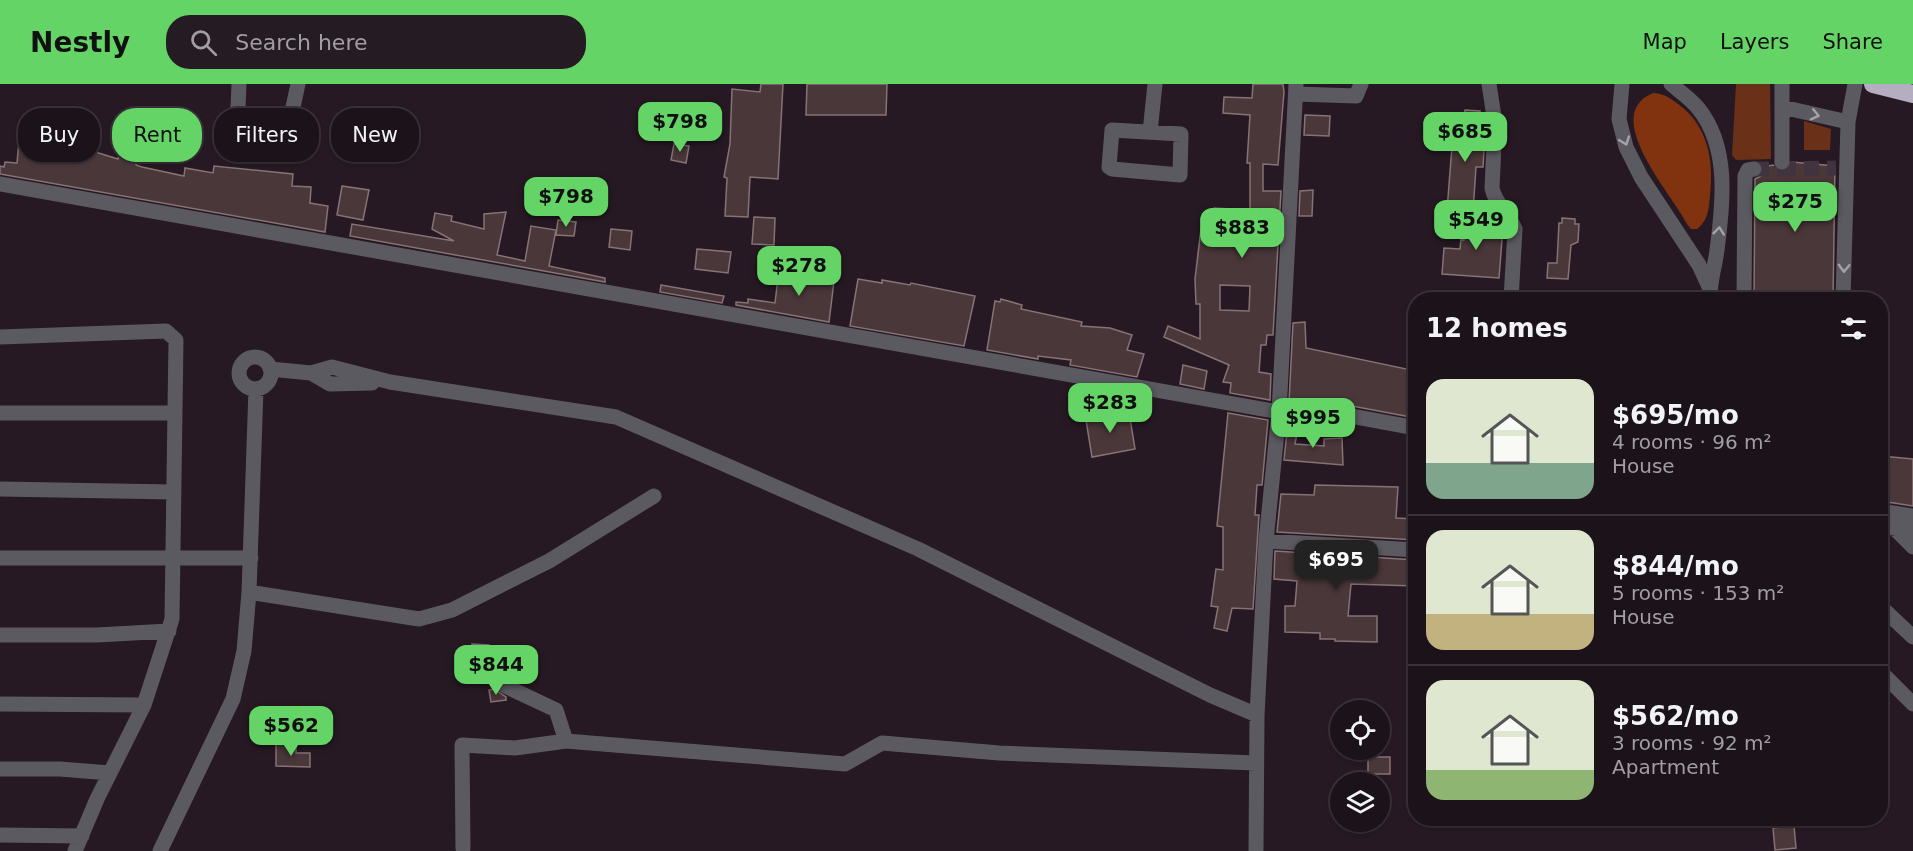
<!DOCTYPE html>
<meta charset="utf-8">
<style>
body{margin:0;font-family:"DejaVu Sans",sans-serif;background:#251c23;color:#f1f3f6;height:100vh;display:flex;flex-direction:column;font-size:22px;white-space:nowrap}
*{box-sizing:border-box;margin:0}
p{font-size:20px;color:#a09ea2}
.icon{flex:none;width:33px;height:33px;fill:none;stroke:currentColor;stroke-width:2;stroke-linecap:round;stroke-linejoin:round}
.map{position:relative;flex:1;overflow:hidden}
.side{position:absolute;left:1408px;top:208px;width:480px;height:534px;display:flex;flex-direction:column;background:#1c131a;border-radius:24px;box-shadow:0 2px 4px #0004,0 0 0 2px #3a3239}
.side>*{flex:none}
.top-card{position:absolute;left:18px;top:24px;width:570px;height:54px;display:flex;gap:12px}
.tools{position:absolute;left:1330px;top:616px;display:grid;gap:12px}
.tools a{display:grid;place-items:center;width:60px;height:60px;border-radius:50%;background:#1c131a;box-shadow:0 2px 4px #0004,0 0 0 2px #3a3239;font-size:30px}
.price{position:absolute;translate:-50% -51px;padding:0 14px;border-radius:12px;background:#65d467;color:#111;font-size:20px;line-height:39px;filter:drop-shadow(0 2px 3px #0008)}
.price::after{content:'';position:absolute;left:50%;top:36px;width:18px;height:14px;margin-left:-9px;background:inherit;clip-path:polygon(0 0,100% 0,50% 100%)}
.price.current{background:#222;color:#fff}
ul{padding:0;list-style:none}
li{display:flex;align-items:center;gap:18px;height:150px;padding:0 18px}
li+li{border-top:2px solid #3a3239}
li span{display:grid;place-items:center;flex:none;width:168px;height:120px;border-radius:18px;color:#555}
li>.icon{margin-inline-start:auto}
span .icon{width:72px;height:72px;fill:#fffc;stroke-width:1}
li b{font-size:26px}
h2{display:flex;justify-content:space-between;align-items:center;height:72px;padding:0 18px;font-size:26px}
.tag{padding:0 21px;border-radius:24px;background:#1c131a;box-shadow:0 2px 4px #0004,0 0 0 2px #3a3239;font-size:21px;line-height:54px}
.tag.current{background:#65d467;color:#111}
header{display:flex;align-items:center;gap:36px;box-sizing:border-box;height:84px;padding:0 30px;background:#65d467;color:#111}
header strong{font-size:28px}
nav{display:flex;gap:33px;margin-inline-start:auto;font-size:21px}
.search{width:420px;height:54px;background:#251c23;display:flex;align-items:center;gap:15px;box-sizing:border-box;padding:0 21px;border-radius:24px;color:#a09ea2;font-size:22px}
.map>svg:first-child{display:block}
.green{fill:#6a3018}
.forest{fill:#80330e}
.building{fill:#4a373a;stroke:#877275;stroke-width:1.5;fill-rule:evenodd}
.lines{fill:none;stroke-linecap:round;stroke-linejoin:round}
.minor-tunnel{stroke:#41343e;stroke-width:15;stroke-dasharray:15 8;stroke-linecap:butt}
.minor{stroke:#5c5a61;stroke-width:15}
.highway{stroke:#b4aec0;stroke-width:18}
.oneway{stroke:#a7a1a8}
</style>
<header>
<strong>Nestly</strong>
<div class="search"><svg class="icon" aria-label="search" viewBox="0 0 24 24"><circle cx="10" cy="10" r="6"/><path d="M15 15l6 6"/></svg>Search here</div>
<nav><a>Map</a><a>Layers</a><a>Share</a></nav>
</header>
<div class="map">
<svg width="1913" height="767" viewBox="0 0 1913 767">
<rect width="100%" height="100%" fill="#261923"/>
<!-- green -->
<path class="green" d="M 1736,0 L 1770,0 L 1771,75 L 1736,76 L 1732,71 Z
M 1804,37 L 1831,45 L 1830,66 L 1804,66 Z"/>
<!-- forest -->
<path class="forest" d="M 1653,9 C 1663,9 1670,14 1678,20 C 1708,42 1714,76 1710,111 C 1709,124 1708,137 1697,145 L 1691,145 L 1687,140 C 1673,111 1599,31 1653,9 Z"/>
<!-- building -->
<path class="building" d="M 761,0 L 783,0 L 778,95 L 750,93 L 748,133 L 725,132 L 727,94 L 724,93 L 730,60 L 732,5 L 760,8 Z
M 807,0 L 887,0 L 886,31 L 806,31 Z
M 1253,0 L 1283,0 L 1284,8 L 1278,81 L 1263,80 L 1263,107 L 1281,107 L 1273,251 L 1267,251 L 1266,261 L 1261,261 L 1259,288 L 1271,290 L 1270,316 L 1230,309 L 1231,299 L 1223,298 L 1229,281 L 1164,253 L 1168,242 L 1200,255 L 1200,220 L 1196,220 L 1195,195 L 1201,145 L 1213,146 L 1214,124 L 1250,126 L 1250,79 L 1247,79 L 1250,31 L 1223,29 L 1224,13 L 1252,14 ZM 1220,201 L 1250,202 L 1249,227 L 1220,226 Z
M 1465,26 L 1480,27 L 1478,66 L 1484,66 L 1483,83 L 1476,83 L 1473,128 L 1447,127 L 1453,49 L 1456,50 L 1457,36 L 1464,36 Z
M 1305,31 L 1330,32 L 1329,52 L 1304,51 Z
M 19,57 L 93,64 L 92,67 L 118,75 L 119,71 L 137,74 L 136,81 L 142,83 L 184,92 L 185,84 L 213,89 L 214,82 L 293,90 L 292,102 L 311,103 L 310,119 L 328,122 L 325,148 L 0,90 L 0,82 L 4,83 L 5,78 L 17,79 Z
M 674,60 L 689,62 L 686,79 L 671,76 Z
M 296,66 L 297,78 L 283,79 L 282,69 Z
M 1792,78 L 1835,82 L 1833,216 L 1754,216 L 1755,95 L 1761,92 L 1763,83 L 1773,81 L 1783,88 L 1790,83 Z
M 342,102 L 369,106 L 363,136 L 337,131 Z
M 1313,106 L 1312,132 L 1299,132 L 1300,107 Z
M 506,128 L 497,171 L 525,177 L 531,142 L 556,146 L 549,182 L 605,194 L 605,198 L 350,152 L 352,140 L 454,157 L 432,145 L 435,129 L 452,132 L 451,137 L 484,145 L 484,130 Z
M 754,133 L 775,134 L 774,161 L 752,160 Z
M 1466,133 L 1493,135 L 1492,139 L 1501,140 L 1503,143 L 1499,194 L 1442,190 L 1444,164 L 1460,165 L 1461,155 L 1464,156 Z
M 1562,134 L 1575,135 L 1575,140 L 1579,140 L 1578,158 L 1571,161 L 1568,195 L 1547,194 L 1548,179 L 1557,179 L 1559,139 L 1562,139 Z
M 558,136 L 576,138 L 574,152 L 556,151 Z
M 611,145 L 632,147 L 630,166 L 609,163 Z
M 697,165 L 731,168 L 728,189 L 695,185 Z
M 779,186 L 834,197 L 829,238 L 736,221 L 736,218 L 748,219 L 748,215 L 775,219 Z
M 858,195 L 882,199 L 882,196 L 910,201 L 911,199 L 975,212 L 964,262 L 850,242 Z
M 661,201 L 724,212 L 722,219 L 660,208 Z
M 1001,215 L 1022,221 L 1021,225 L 1082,238 L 1081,242 L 1110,244 L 1132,251 L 1127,266 L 1144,270 L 1137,293 L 1070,281 L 1071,276 L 1038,272 L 1038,275 L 987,266 L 995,217 L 1000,218 Z
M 1305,238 L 1306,264 L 1416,287 L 1416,334 L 1352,322 L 1289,319 L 1293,239 Z
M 1183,281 L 1207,287 L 1204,305 L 1180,300 Z
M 1129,328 L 1135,365 L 1092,373 L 1086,336 Z
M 1228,329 L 1268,336 L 1262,401 L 1257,401 L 1255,431 L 1259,431 L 1253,525 L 1232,524 L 1227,547 L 1214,544 L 1218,523 L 1211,522 L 1216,485 L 1223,486 L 1223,443 L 1217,442 Z
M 1288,338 L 1299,339 L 1295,360 L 1324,362 L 1324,355 L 1342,354 L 1343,381 L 1284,376 Z
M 1881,372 L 1913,375 L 1913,422 L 1881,417 Z
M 1315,401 L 1398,403 L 1396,434 L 1416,435 L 1416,456 L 1277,448 L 1281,410 L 1314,411 Z
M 1275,467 L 1416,476 L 1416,502 L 1351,500 L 1348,532 L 1377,532 L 1377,558 L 1335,557 L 1335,555 L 1320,555 L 1320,549 L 1285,548 L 1285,522 L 1295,522 L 1297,497 L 1274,495 Z
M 472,560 L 489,561 L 488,584 L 471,583 Z
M 494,605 L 506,613 L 506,616 L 491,618 L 489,606 Z
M 276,660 L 296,660 L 296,669 L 310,669 L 310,683 L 276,682 Z
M 1368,673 L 1390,673 L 1390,690 L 1368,690 Z
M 1794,742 L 1796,764 L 1775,766 L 1773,744 Z"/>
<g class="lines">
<!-- minor-tunnel -->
<path class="minor-tunnel" d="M 1754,85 L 1781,85 L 1782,78
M 1781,85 L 1836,84"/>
<!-- minor -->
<path class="minor" d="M 1489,0 L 1495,39 L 1492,104 C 1495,120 1509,130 1515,145 L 1511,216
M 1622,0 L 1619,35 L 1626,63 L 1641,93 L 1699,181 L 1710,205
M 1671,0 C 1680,8 1690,14 1698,24 C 1730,63 1723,120 1717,166 C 1715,183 1709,199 1710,216
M 1296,10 L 1356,12 L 1361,0
M 1782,23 L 1848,38
M 1112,46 L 1181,50 L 1180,91 L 1112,85 L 1109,83 Z
M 1150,48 L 1155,0
M 285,60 L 298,0
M 236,68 L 239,0
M 1782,78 L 1782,0
M 0,100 L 1279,328 L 1351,332 L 1416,344
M 1744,216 L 1745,92 L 1748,86 L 1754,85
M 1843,216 L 1848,38 L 1855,0
M 0,253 L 166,247 L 176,256 L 172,535 L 144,621 L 97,715 L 75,767
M239 289a16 16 0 1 1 32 0a16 16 0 1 1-32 0Z
M 270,285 L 311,289 L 332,283 L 390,298 L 616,333 L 918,465 L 1210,611 L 1257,631
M 311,289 L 330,300 L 372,299
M 0,329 L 175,329
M 0,405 L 174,408
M 1881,427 L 1913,432
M 1881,442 L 1913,447
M 1894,444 L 1913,463
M 1266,457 L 1416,466
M 0,474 L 251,474
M 249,508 L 419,535 L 452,526 L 549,477 L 654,412
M 1881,523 L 1913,553
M 0,551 L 97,551 L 169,547
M 1881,588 L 1913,620
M 503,601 L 556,626 L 566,657
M 0,620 L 144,621
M 0,685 L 60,685 L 110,689
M 0,751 L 82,752
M 463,764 L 462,661 L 515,664 L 566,657 L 845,680 L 882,659 L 999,669 L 1256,679
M 160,767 L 233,615 L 244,567 L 249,508 L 256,305
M 1256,767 L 1257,631 L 1266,457 L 1279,328 L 1296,0"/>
<!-- highway -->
<path class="highway" d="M 1873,0 L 1913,10"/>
</g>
<!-- one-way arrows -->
<defs><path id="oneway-chevron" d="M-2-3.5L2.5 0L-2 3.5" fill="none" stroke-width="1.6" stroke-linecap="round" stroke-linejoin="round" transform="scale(1.5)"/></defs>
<g class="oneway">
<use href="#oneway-chevron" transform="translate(1815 31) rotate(13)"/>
<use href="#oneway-chevron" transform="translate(1625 57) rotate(70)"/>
<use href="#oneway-chevron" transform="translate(1719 147) rotate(-84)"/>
<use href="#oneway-chevron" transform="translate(1844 184) rotate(92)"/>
</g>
</svg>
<div class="tools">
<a><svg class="icon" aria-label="locate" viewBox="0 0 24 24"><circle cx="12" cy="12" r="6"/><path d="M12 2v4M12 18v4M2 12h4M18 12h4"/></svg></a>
<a><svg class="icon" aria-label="layers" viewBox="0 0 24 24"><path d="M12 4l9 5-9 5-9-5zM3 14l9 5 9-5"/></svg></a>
</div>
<b class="price" style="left:680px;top:69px">$798</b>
<b class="price" style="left:1465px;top:79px">$685</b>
<b class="price" style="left:566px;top:144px">$798</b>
<b class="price" style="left:1795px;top:149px">$275</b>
<b class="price" style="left:1476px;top:167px">$549</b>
<b class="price" style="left:1242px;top:175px">$883</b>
<b class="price" style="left:799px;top:213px">$278</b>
<b class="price" style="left:1110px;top:350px">$283</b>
<b class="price" style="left:1313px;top:365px">$995</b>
<b class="price current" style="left:1336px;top:507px">$695</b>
<b class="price" style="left:496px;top:612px">$844</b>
<b class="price" style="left:291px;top:673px">$562</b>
<div class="top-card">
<a class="tag">Buy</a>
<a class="tag current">Rent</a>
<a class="tag">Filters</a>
<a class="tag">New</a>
</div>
<section class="side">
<h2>12 homes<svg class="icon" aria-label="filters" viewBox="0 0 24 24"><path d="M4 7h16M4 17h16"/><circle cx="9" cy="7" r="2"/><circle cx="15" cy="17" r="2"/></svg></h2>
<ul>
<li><span style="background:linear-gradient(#dfe7d0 70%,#7fa58c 0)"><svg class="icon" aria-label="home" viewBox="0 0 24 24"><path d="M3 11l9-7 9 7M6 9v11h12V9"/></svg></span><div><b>$695/mo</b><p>4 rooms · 96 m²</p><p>House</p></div></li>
<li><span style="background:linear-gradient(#dfe7d0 70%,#c2b280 0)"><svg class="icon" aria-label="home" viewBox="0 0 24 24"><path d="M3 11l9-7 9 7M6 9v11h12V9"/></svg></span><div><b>$844/mo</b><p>5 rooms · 153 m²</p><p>House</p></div></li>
<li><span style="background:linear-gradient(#dfe7d0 75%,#8fb573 0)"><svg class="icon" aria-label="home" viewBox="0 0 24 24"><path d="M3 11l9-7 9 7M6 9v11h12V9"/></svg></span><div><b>$562/mo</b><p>3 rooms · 92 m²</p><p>Apartment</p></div></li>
</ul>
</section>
</div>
